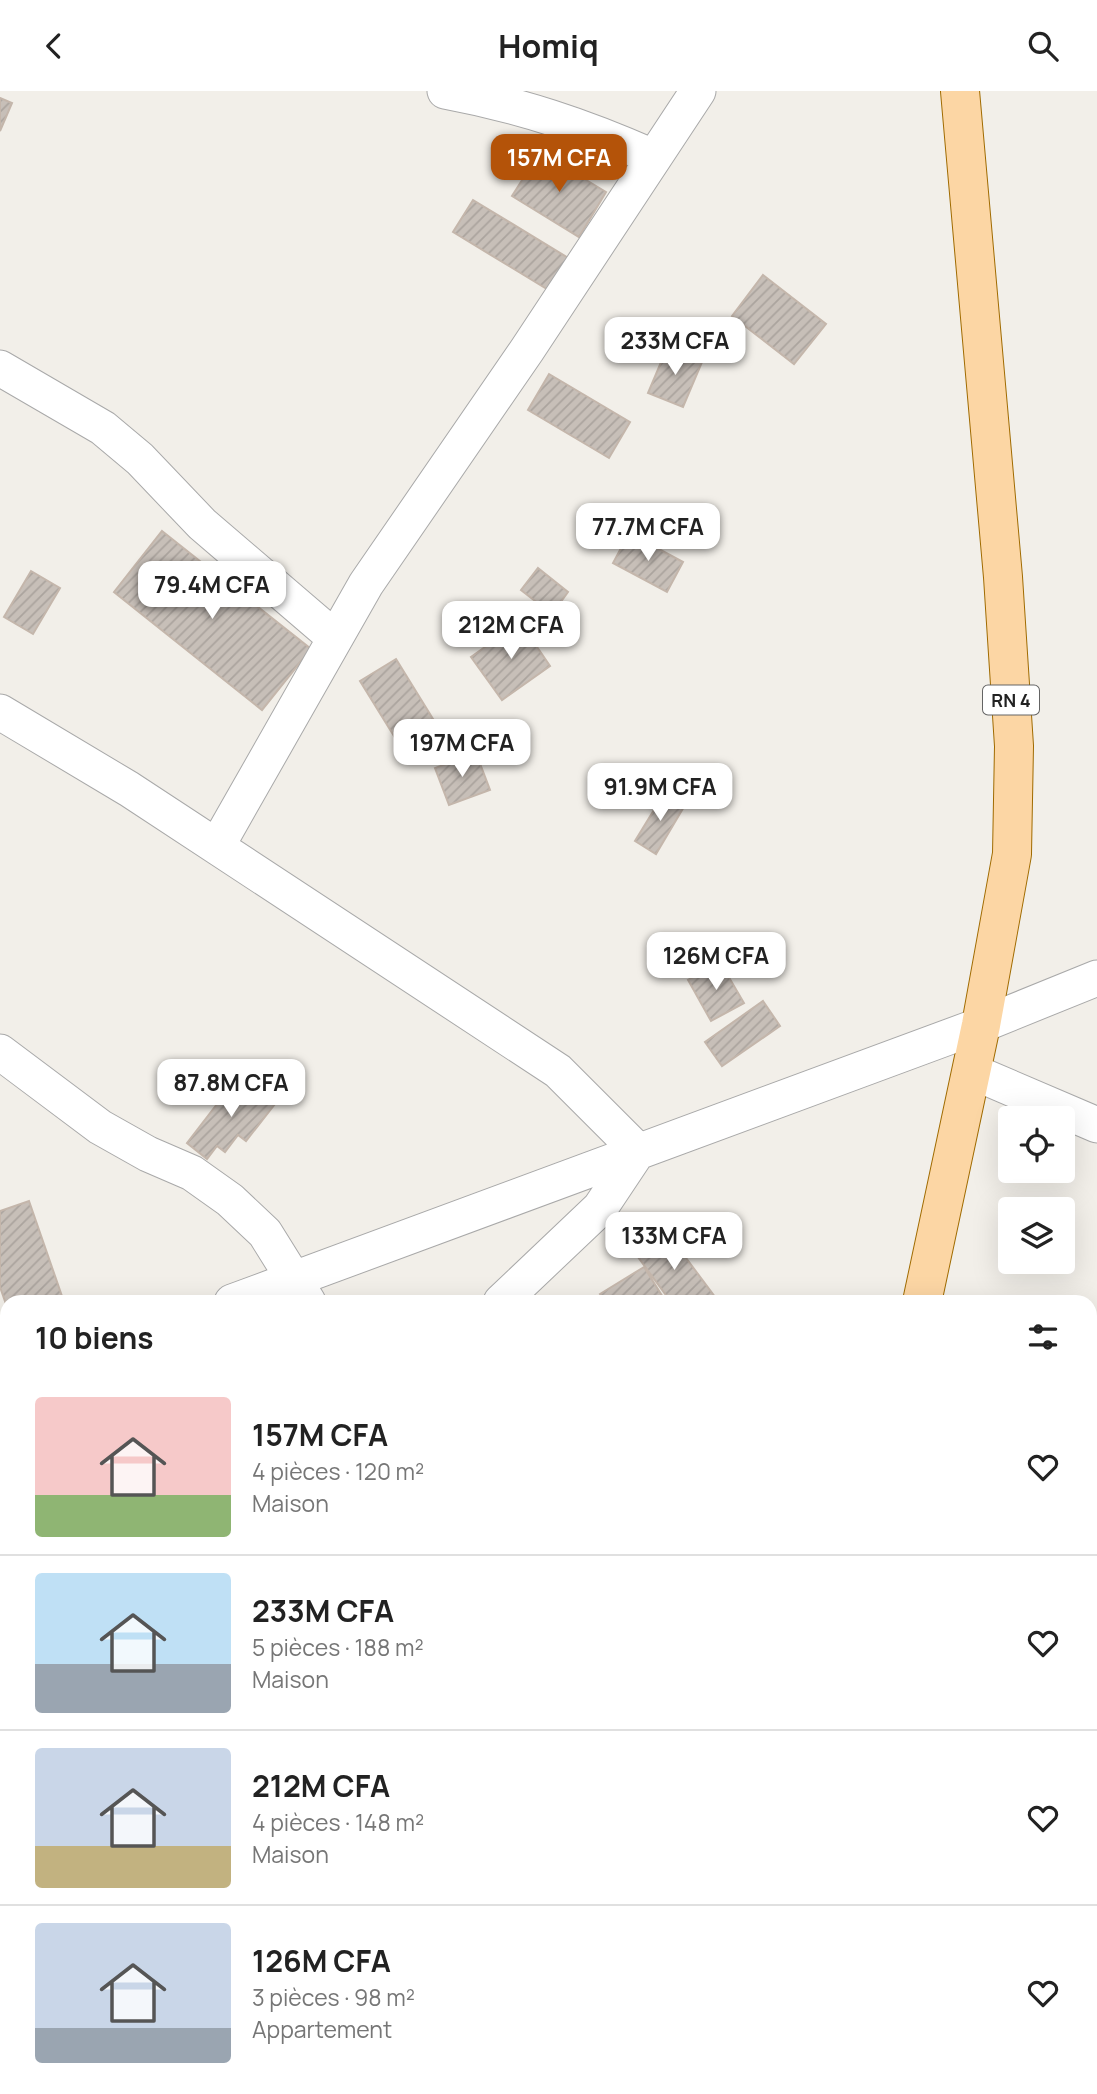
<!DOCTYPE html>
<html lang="fr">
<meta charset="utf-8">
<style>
body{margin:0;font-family:Manrope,sans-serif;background:#f2f2f2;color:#222;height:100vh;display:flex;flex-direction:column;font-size:26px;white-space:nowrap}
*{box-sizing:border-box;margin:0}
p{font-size:23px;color:#767676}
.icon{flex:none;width:38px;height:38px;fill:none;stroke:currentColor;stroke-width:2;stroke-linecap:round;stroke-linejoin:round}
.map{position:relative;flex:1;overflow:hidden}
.side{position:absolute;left:0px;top:1204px;width:1097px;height:800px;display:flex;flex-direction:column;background:#fff;border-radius:21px 21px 0 0;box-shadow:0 7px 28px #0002}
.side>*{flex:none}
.controls{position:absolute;left:998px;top:1015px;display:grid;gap:14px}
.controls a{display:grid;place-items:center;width:77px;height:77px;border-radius:7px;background:#fff;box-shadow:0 7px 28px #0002;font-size:35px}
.price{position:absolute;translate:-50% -60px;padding:0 16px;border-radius:14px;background:#fff;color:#222;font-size:23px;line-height:46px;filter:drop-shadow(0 2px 4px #0008)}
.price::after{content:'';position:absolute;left:50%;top:42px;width:21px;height:16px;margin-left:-10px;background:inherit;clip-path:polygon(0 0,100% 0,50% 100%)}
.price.on{background:#b45309;color:#fff}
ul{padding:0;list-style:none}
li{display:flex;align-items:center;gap:21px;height:175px;padding:0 35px}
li+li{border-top:2px solid #e0e0e0}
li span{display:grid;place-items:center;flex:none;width:196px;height:140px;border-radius:7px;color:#555}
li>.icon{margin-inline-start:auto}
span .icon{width:84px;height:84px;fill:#fffc;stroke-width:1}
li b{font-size:30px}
h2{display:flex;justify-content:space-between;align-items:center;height:84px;padding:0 35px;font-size:30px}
header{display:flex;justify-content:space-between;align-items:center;height:91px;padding:0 35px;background:#fff;font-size:32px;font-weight:700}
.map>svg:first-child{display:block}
.building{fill:url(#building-hatch);stroke:#c4b6ab;stroke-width:2}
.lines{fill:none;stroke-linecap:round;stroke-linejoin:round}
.minor-casing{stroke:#a9a9a9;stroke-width:37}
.primary-casing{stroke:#a06b00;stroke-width:40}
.minor{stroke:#fff;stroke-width:35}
.primary{stroke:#fcd6a4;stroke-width:38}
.labels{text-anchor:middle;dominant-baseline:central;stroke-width:5;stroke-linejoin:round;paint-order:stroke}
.shield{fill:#fff;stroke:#646464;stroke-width:2}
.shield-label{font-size:18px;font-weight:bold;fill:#222}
</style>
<header><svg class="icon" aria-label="back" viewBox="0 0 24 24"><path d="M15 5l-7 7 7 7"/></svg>Homiq<svg class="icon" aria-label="search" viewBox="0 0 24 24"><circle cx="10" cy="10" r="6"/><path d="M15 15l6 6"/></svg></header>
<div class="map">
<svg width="1097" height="2003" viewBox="0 0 1097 2003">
<defs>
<pattern id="building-hatch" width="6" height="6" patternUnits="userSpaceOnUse" patternTransform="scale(1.75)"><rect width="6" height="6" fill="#c7bfb8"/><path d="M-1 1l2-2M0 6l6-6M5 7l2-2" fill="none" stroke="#aba49e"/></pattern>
</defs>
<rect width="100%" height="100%" fill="#f2efe9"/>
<!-- building -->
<path class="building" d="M 0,7 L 12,12 L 0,40 Z
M 540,61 L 606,101 L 579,146 L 512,105 Z
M 473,109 L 570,168 L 550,200 L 453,141 Z
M 763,184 L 826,233 L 794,273 L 732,225 Z
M 667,257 L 702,271 L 683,316 L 648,302 Z
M 549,283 L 630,331 L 609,367 L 528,319 Z
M 162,440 L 311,558 L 262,619 L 114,501 Z
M 629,442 L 683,471 L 667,501 L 613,472 Z
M 538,477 L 568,501 L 552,523 L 521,499 Z
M 31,480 L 60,497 L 33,543 L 4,526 Z
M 520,531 L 550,575 L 502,609 L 471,566 Z
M 396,568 L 433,628 L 397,650 L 360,590 Z
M 476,662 L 490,699 L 449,714 L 435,677 Z
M 665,701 L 685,714 L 656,763 L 635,750 Z
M 720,871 L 744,912 L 711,930 L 688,889 Z
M 763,910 L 780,935 L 722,975 L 705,951 Z
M 238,986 L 275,1013 L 246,1050 L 238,1044 L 225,1061 L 217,1055 L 207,1068 L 187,1052 Z
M 29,1110 L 64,1211 L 7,1211 L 7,1216 L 0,1196 L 0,1120 Z
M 666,1140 L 718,1210 L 717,1211 L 671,1211 L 635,1162 Z
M 644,1176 L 666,1211 L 605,1211 L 600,1203 Z
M 1097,1358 L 1097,1426 L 1090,1424 L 1090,1383 Z
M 1090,1900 L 1097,1902 L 1095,1979 L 1090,1978 Z
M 318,1997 L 339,1997 L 339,2003 L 317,2003 Z
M 505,1998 L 506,2003 L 466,2003 L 466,2001 Z"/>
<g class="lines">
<!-- minor casing -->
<g class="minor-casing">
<path id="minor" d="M 445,0 C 520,14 583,35 653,66
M 0,277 L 103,337 L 140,368 L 202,433 L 335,547
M 0,621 L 129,698 L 558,980 L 638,1060 L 600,1117 L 501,1211
M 217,755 L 366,493 L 527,259 L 698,0
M 0,961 L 100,1036 L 148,1063 L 192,1082 L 230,1109 L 265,1142 L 308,1211
M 971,980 L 1097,1034
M 232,1211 L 981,934 L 1097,887
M 0,1297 L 7,1294
M 1090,1512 L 1097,1517
M 0,1670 L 7,1662"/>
</g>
<!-- primary casing -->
<g class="primary-casing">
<path id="primary" d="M 922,1211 L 981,934 L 1012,763 L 1014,655 L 1003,486 L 960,0
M 844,1997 L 845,2003"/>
</g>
<!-- minor -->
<use href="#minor" class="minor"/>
<!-- primary -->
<use href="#primary" class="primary"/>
</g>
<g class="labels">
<!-- shield labels -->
<rect class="shield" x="983" y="594.5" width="56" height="29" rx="5"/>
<g class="shield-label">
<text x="1011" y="609">RN 4</text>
</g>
</g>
</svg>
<div class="controls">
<a><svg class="icon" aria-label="locate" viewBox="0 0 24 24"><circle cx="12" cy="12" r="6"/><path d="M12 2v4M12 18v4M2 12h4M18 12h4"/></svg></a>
<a><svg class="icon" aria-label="layers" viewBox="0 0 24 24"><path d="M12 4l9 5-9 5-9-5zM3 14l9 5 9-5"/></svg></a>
</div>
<b class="price on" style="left:559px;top:103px">157M CFA</b>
<b class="price" style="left:675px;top:286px">233M CFA</b>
<b class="price" style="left:648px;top:472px">77.7M CFA</b>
<b class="price" style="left:212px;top:530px">79.4M CFA</b>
<b class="price" style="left:511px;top:570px">212M CFA</b>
<b class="price" style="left:462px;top:688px">197M CFA</b>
<b class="price" style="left:660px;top:732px">91.9M CFA</b>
<b class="price" style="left:716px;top:901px">126M CFA</b>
<b class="price" style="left:231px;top:1028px">87.8M CFA</b>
<b class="price" style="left:674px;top:1181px">133M CFA</b>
<section class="side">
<h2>10 biens<svg class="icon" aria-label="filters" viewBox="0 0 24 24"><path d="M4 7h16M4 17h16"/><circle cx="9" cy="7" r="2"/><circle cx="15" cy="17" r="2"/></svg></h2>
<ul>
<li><span style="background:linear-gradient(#f6c9c9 70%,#8fb573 0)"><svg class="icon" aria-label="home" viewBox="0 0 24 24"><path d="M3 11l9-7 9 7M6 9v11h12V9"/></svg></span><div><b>157M CFA</b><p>4 pièces · 120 m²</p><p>Maison</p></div><svg class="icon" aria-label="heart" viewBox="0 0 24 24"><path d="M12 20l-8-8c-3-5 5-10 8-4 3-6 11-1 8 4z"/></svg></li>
<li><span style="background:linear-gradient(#bfe0f5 65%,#9aa5b1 0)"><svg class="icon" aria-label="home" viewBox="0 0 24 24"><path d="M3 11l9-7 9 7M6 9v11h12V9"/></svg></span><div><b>233M CFA</b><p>5 pièces · 188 m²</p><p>Maison</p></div><svg class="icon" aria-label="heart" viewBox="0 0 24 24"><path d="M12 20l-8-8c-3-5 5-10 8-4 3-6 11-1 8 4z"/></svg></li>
<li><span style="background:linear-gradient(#c9d6e8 70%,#c2b280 0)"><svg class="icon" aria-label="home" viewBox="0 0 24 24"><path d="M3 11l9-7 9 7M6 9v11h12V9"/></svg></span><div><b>212M CFA</b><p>4 pièces · 148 m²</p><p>Maison</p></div><svg class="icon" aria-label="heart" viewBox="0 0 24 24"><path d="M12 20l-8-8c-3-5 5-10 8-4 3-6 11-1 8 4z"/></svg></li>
<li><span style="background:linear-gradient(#c9d6e8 75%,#9aa5b1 0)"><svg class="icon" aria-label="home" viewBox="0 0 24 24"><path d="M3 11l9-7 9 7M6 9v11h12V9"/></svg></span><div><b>126M CFA</b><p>3 pièces · 98 m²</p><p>Appartement</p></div><svg class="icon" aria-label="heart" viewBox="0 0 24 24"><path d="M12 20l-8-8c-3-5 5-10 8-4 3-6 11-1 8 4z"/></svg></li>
</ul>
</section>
</div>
